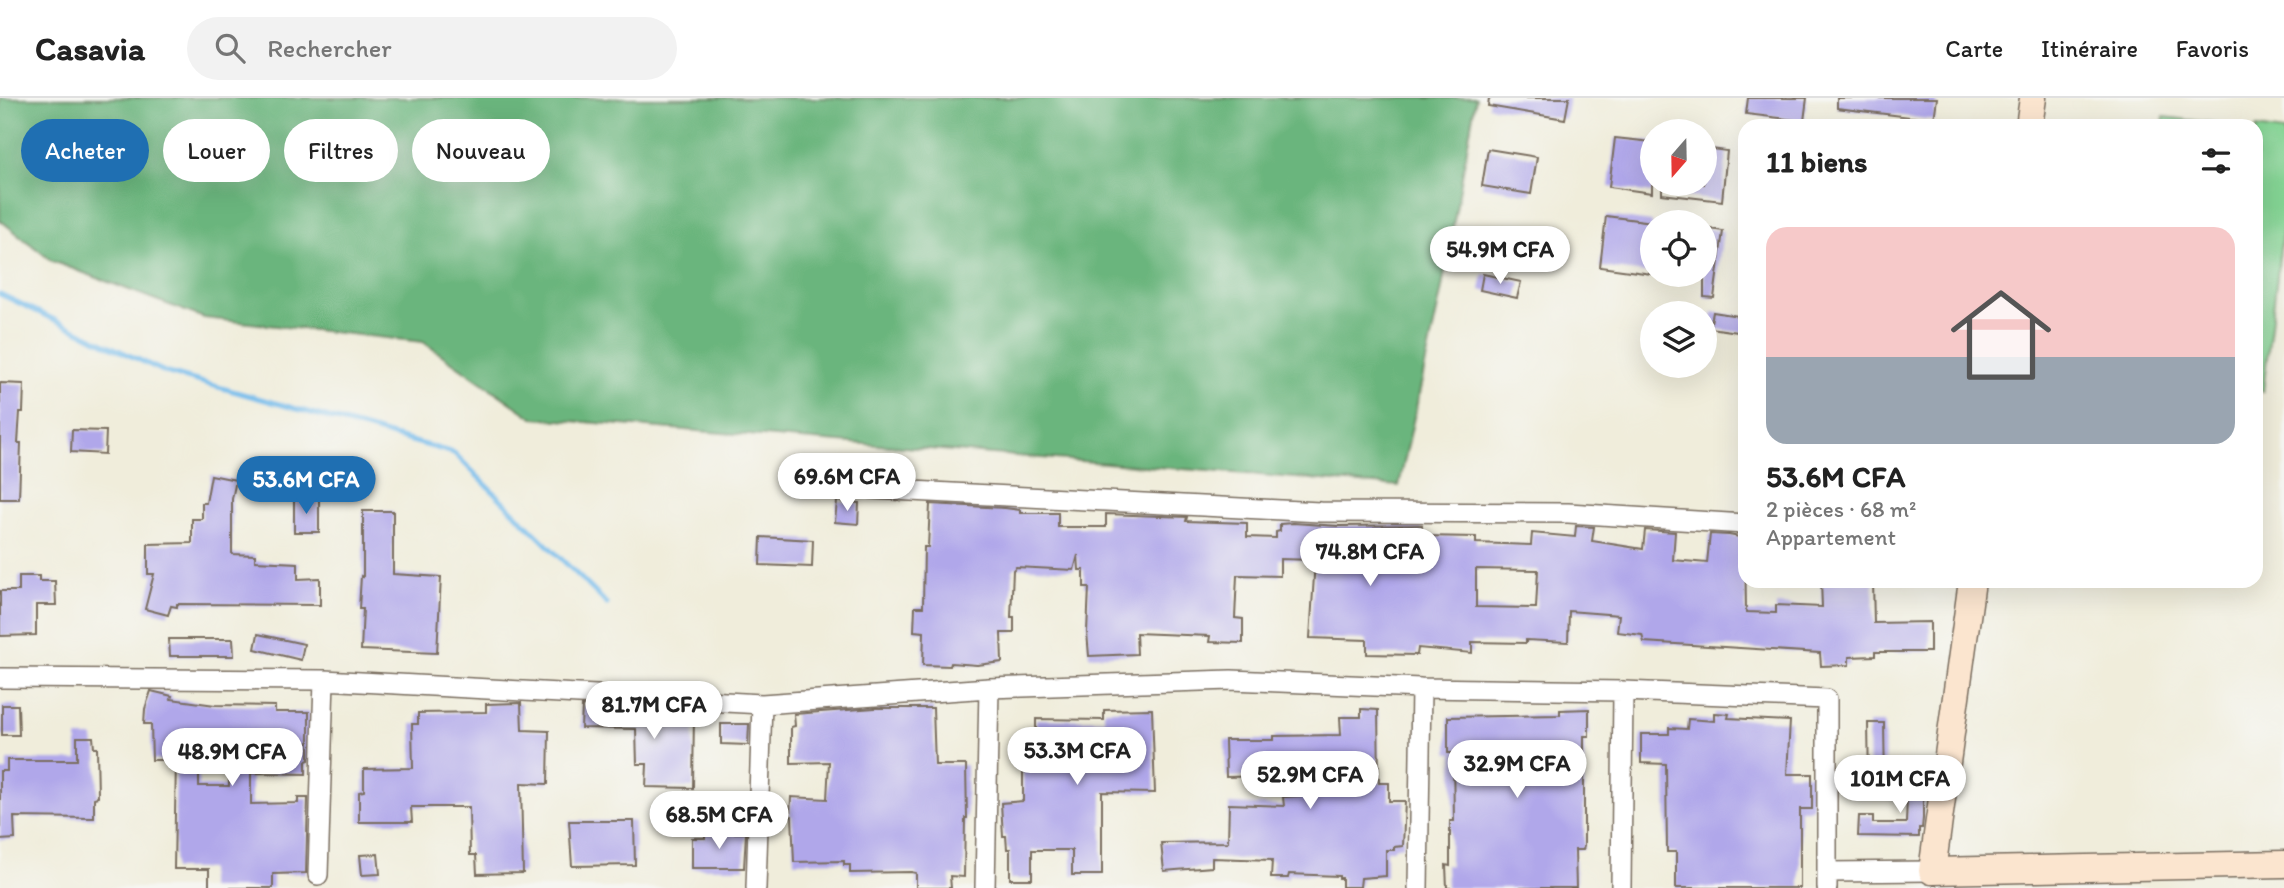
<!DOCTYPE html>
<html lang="fr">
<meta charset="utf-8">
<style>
body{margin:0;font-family:Itim,sans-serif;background:#f2f2f2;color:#222;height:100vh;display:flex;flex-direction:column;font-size:26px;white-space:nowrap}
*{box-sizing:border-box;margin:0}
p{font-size:23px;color:#767676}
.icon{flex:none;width:38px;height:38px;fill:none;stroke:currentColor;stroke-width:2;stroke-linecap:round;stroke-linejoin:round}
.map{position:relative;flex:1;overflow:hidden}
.details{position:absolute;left:1738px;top:21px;width:525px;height:469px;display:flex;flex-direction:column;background:#fff;border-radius:21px;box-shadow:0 7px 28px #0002}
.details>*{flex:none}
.guide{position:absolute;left:21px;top:21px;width:665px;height:63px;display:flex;gap:14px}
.needle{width:46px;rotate:200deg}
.tools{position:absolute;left:1640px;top:21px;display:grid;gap:14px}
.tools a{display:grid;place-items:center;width:77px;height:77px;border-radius:50%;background:#fff;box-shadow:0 7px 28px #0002;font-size:35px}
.price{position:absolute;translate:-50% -60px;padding:0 16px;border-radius:24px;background:#fff;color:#222;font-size:23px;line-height:46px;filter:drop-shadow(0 2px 4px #0008)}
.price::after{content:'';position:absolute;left:50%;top:42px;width:21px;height:16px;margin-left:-10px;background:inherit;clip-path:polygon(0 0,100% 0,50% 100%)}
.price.active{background:#1f6fb2;color:#fff}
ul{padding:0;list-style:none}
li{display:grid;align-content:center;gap:14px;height:371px;padding:0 28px}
li span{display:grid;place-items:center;height:217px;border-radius:21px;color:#555}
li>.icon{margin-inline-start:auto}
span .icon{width:126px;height:126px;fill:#fffc;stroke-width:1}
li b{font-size:30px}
h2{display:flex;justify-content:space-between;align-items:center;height:84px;padding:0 28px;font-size:30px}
.chip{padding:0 24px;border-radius:32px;background:#fff;box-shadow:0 7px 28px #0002;font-size:24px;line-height:63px}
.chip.active{background:#1f6fb2;color:#fff}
header{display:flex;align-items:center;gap:42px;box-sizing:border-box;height:98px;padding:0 35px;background:#fff;border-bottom:2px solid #e0e0e0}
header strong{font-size:33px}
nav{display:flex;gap:38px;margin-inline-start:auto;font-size:24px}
.search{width:490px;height:63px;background:#f2f2f2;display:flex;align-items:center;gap:18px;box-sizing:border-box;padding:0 24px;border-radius:38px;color:#767676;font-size:26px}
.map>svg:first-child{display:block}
.green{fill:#83d393;stroke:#5f7e58;stroke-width:2}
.forest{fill:#6ab57d;stroke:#52704e;stroke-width:2}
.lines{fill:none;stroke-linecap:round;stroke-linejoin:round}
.stream{stroke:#73bbeb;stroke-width:5}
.building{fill:#b0a7ea;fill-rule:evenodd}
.street-casing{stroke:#7a6e60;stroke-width:22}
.secondary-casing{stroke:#7a6e60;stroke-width:29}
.street{stroke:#fff;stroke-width:19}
.secondary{stroke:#fbe5cf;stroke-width:26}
</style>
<header>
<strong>Casavia</strong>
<div class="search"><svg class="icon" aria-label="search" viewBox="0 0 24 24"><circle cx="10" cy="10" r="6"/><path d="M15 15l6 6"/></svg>Rechercher</div>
<nav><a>Carte</a><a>Itinéraire</a><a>Favoris</a></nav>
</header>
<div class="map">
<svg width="2284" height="790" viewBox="0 0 2284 790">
<rect width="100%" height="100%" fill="#f6f6f2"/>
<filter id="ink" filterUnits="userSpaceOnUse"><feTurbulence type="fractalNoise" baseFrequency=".0143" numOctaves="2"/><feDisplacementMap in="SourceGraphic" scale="14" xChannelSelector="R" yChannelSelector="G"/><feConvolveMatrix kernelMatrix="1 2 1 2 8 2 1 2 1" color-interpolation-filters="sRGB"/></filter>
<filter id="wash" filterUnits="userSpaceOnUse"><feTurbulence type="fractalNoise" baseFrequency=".00686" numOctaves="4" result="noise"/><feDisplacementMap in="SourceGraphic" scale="28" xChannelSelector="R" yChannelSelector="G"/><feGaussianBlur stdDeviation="1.57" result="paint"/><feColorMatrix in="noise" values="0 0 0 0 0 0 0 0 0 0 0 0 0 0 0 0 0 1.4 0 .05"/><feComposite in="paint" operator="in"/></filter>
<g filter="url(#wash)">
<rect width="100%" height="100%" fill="#f0eddb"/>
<!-- green -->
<path class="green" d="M 2164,19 L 2238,28 L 2163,28 Z
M 2256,30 L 2284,34 L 2284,120 L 2263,293 L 2256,293 Z"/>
<!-- forest -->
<path class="forest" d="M 0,0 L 1476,0 L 1441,195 L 1399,388 L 533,320 L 423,244 L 204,220 L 52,163 L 0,122 Z"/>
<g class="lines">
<!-- stream -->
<path class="stream" d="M 0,196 L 165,274 L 454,355 L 607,506"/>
</g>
<g id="blocks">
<!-- building -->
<path class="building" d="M 1489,0 L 1569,0 L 1565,21 L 1488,8 Z
M 1748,0 L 1807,0 L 1804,23 L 1746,16 Z
M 1837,0 L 1937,0 L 1934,22 L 1837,10 Z
M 1615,40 L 1652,44 L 1652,95 L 1609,89 Z
M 1704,50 L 1727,53 L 1722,103 L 1662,96 L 1662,86 L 1704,86 Z
M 1488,51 L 1537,59 L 1531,96 L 1482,88 Z
M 1606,118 L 1652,124 L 1652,176 L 1600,169 Z
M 1704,130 L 1723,133 L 1714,200 L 1704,199 Z
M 1483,176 L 1521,184 L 1517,200 L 1480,192 Z
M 1713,214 L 1745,219 L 1745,235 L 1710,230 Z
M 0,285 L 24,286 L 23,314 L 20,314 L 18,345 L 21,345 L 19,401 L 0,401 Z
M 72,332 L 106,333 L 105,356 L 71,354 Z
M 211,377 L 236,382 L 232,401 L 232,456 L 255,457 L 255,463 L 298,465 L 298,481 L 320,480 L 320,507 L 177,506 L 177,509 L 171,508 L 168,517 L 145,511 L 154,476 L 148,476 L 148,446 L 192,445 L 192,421 L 202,421 L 202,405 L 206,405 Z
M 294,401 L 319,401 L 319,434 L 294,434 Z
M 837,403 L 859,405 L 858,426 L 835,424 Z
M 930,406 L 1005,410 L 1020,412 L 1020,415 L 1058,415 L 1058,429 L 1106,429 L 1106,416 L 1187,419 L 1186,423 L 1247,425 L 1247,439 L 1276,440 L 1276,434 L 1280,433 L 1280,426 L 1293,425 L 1339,428 L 1422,427 L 1422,438 L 1476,439 L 1476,445 L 1531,447 L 1532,435 L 1575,439 L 1576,428 L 1594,429 L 1592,443 L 1643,451 L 1645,432 L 1675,434 L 1673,462 L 1707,465 L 1710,436 L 1729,437 L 1745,440 L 1746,514 L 1776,515 L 1776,507 L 1822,509 L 1821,483 L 1873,483 L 1874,525 L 1930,524 L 1930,554 L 1875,554 L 1875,558 L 1849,559 L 1849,567 L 1821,568 L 1820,555 L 1644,544 L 1642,537 L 1617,534 L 1619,517 L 1569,513 L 1568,544 L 1526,542 L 1526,545 L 1472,544 L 1472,555 L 1418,550 L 1417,557 L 1367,556 L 1367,542 L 1310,540 L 1315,462 L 1280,461 L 1280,478 L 1237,477 L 1235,520 L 1243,521 L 1243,545 L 1209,544 L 1210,538 L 1136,535 L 1137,556 L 1089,558 L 1087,534 L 1089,489 L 1084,489 L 1084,472 L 1079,472 L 1078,457 L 1074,472 L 1016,469 L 1013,472 L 1011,519 L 1014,519 L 1014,535 L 1001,535 L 1002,564 L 977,567 L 951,565 L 950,568 L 923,567 L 924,534 L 914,533 L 915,509 L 923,509 L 924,449 L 928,449 ZM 1476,471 L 1538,472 L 1536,510 L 1476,509 Z
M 363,413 L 393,413 L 393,476 L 441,479 L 437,555 L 361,552 L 363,511 L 359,511 L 361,478 L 363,479 Z
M 761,439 L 813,442 L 812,469 L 760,467 Z
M 19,478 L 39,478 L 39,483 L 55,483 L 56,507 L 36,507 L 36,537 L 0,538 L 0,493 L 19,493 Z
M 258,536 L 304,546 L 301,562 L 255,551 Z
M 169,541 L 233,541 L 234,558 L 170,558 Z
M 151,593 L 172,598 L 171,601 L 215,607 L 275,608 L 275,614 L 309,614 L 309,662 L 306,663 L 306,676 L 251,675 L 251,706 L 298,705 L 298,700 L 308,700 L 306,775 L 273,776 L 273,790 L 209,790 L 209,771 L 174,771 L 176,662 L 152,662 L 151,626 L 144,626 L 145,611 ZM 199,645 L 228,645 L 229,688 L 199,688 Z
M 521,605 L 522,632 L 549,633 L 548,686 L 521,685 L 523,775 L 477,776 L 476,757 L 470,757 L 469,709 L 411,709 L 412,724 L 359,724 L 359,694 L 364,693 L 364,671 L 413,670 L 412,626 L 418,626 L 418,615 L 486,614 L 486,606 Z
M 2,607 L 18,607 L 19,637 L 2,637 Z
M 582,608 L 694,615 L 693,690 L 646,689 L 647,666 L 637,666 L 636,631 L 581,630 Z
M 875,610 L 933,610 L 935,667 L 966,667 L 967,720 L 965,720 L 964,779 L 950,778 L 951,790 L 916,790 L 916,775 L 911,774 L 850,775 L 850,767 L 844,767 L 844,763 L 794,764 L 792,718 L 790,718 L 791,699 L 827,701 L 829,664 L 791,665 L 791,629 L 795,628 L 794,616 Z
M 1152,611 L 1155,695 L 1102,694 L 1102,777 L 1072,777 L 1072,752 L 1032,752 L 1032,781 L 1010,781 L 1010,751 L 1007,751 L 1006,738 L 1003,738 L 1001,705 L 1023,703 L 1023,668 L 1036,668 L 1036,621 L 1104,622 L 1104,612 Z
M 1361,611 L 1378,612 L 1379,685 L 1389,685 L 1389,703 L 1405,703 L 1403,748 L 1394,749 L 1394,752 L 1386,752 L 1386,778 L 1361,780 L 1360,789 L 1342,789 L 1342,780 L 1339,780 L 1339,778 L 1289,776 L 1288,780 L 1271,780 L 1272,762 L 1212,760 L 1212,769 L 1164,773 L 1161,745 L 1228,744 L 1229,706 L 1284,708 L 1283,699 L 1334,696 L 1333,661 L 1269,662 L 1270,678 L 1226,679 L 1225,642 L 1274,642 L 1274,638 L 1341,637 L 1340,619 L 1361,619 Z
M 1589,611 L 1589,638 L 1584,638 L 1584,748 L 1583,752 L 1575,752 L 1576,790 L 1447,790 L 1446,767 L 1450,768 L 1450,723 L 1454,723 L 1453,655 L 1448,655 L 1448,619 L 1560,617 L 1560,612 Z
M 1714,615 L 1729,616 L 1728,620 L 1790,623 L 1787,676 L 1812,676 L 1812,711 L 1800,711 L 1800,790 L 1676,790 L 1676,754 L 1667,754 L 1666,666 L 1641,665 L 1641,636 L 1669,636 L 1669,630 L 1687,631 L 1688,621 L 1714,623 Z
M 1868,625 L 1884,625 L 1885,686 L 1869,686 Z
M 721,626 L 749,626 L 748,647 L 721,646 Z
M 77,639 L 93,639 L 94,650 L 97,650 L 98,699 L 94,700 L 94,720 L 14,719 L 15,741 L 0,742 L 0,673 L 7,673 L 7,662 L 77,662 Z
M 1908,676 L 1923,676 L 1923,720 L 1922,730 L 1919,730 L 1919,739 L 1858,738 L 1859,718 L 1873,718 L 1873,725 L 1906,725 Z
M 569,723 L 634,723 L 635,767 L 572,768 Z
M 705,735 L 746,735 L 744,770 L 692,770 L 692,740 L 705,740 Z
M 378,756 L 380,776 L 362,777 L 360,757 Z"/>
</g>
</g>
<g filter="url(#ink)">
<use href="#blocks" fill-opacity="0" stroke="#7a6e60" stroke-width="2"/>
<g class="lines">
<!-- street casing -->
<g class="street-casing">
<path id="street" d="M 873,391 L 1320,414 L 1568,415 L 1745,426
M 0,580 L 324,582 L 762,606 L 989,590 L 1231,582 L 1421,590 L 1623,593 L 1827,601 L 1827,790
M 1828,774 L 1932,773
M 318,777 L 324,582
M 756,790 L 762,606
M 985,790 L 989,590
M 1418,790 L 1421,590
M 1621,790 L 1623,593"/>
</g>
<!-- secondary casing -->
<g class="secondary-casing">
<path id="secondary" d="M 2029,28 L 2033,0
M 1972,483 L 1932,773 L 2284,766"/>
</g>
<!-- street -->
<use href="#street" class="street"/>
<!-- secondary -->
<use href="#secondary" class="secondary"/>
</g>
</g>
</svg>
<div class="tools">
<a><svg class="needle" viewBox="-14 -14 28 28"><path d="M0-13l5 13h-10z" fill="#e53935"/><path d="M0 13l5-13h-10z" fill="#767676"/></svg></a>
<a><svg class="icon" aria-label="locate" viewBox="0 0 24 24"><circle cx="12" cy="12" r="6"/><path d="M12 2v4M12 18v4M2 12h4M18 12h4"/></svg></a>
<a><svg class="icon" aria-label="layers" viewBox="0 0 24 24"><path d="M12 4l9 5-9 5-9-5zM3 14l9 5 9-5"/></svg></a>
</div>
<b class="price" style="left:1500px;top:188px">54.9M CFA</b>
<b class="price" style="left:847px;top:415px">69.6M CFA</b>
<b class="price active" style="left:306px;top:418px">53.6M CFA</b>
<b class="price" style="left:1370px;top:490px">74.8M CFA</b>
<b class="price" style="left:654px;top:643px">81.7M CFA</b>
<b class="price" style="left:1077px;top:689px">53.3M CFA</b>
<b class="price" style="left:232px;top:690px">48.9M CFA</b>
<b class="price" style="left:1517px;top:702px">32.9M CFA</b>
<b class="price" style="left:1310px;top:713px">52.9M CFA</b>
<b class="price" style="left:1900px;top:717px">101M CFA</b>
<b class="price" style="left:719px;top:753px">68.5M CFA</b>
<div class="guide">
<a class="chip active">Acheter</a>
<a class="chip">Louer</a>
<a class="chip">Filtres</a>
<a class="chip">Nouveau</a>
</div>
<section class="details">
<h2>11 biens<svg class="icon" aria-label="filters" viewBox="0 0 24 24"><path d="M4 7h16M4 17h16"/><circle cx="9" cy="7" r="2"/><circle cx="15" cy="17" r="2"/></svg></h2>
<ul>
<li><span style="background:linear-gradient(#f6c9c9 60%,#9aa5b1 0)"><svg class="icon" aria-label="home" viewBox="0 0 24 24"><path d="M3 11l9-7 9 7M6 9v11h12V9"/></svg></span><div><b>53.6M CFA</b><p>2 pièces · 68 m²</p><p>Appartement</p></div></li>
</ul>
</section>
</div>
